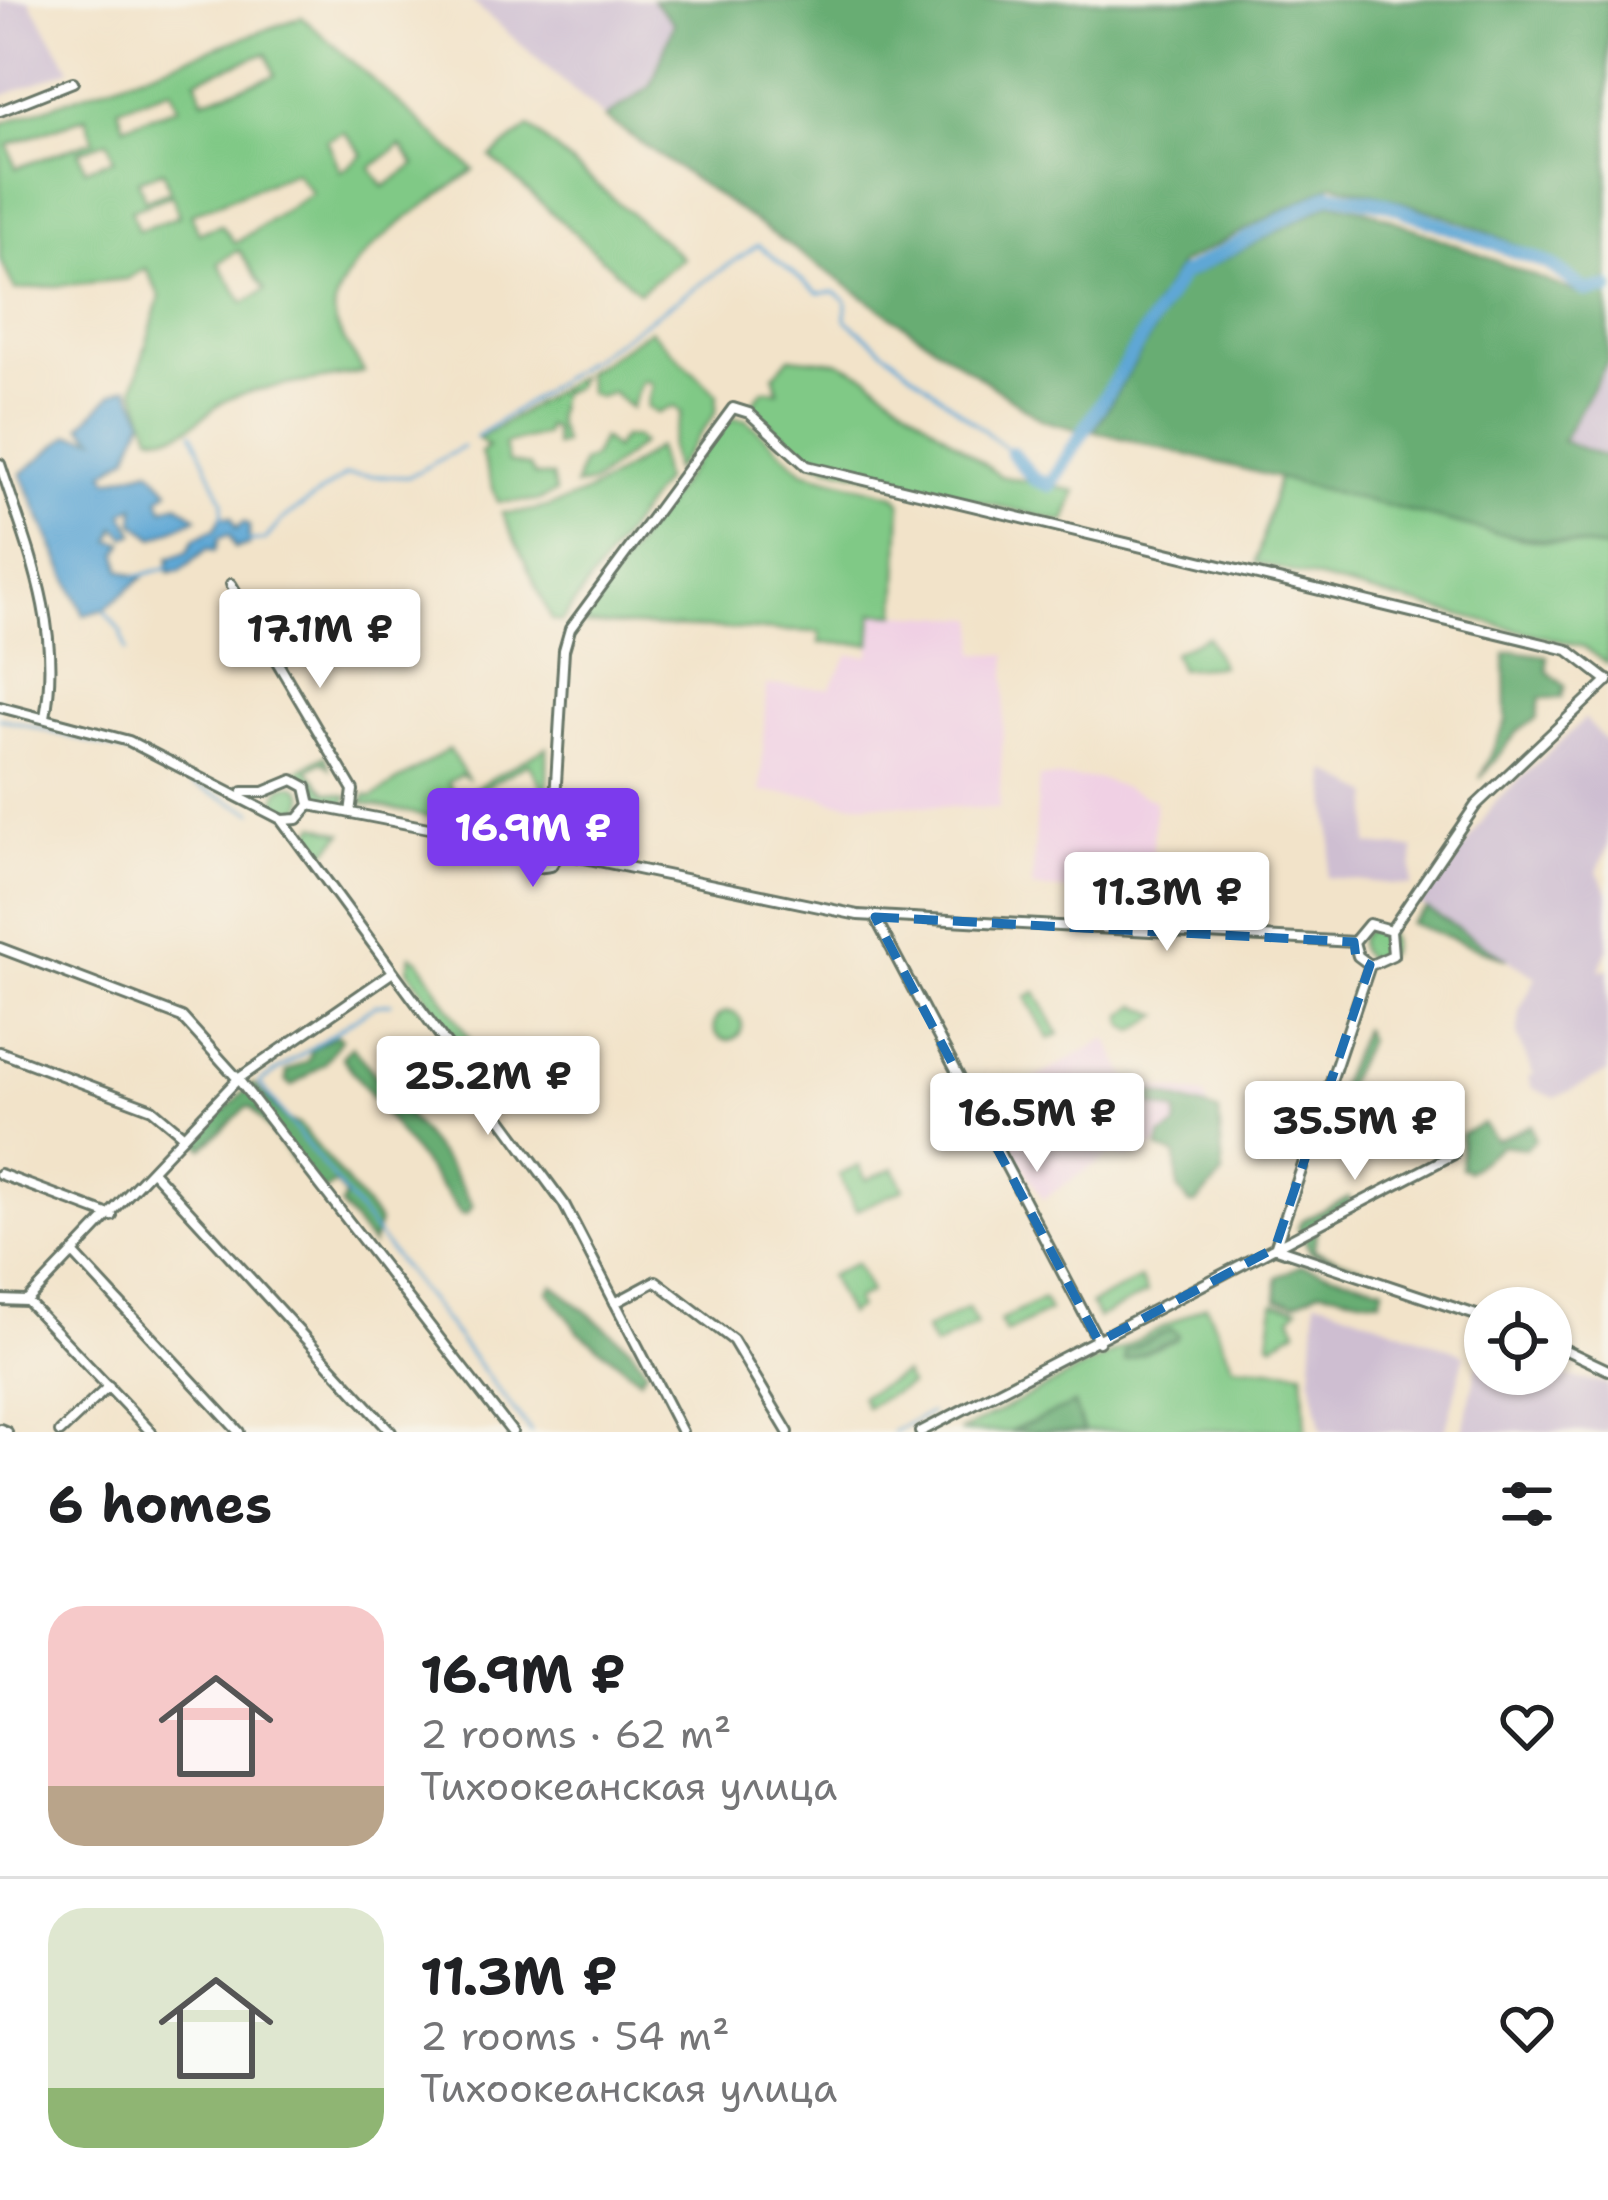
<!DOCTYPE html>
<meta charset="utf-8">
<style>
body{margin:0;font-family:"Shantell Sans",sans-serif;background:#f2f2f2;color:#202124;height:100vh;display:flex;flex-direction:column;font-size:45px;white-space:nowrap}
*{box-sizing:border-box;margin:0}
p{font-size:39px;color:#757577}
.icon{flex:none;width:66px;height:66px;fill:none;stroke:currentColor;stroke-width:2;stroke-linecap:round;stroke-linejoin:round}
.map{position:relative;height:1432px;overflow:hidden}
.panel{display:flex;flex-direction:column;background:#fff;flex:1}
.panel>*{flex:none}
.controls{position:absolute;left:1464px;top:1287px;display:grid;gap:24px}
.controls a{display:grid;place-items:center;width:108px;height:108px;border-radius:50%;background:#fff;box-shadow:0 3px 9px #0004;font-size:60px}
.price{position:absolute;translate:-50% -102px;padding:0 27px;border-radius:12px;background:#fff;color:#222;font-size:39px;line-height:78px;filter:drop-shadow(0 3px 6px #0008)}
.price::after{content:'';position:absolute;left:50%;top:72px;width:36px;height:27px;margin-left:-18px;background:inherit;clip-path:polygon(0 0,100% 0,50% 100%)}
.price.selected{background:#7c3aed;color:#fff}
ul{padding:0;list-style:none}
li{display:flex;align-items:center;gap:36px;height:300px;padding:0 48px}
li+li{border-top:3px solid #e0e0e0}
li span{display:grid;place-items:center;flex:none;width:336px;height:240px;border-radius:36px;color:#555}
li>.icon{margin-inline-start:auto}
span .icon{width:144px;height:144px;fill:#fffc;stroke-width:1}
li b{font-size:51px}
h2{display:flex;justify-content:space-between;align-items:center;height:144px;padding:0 48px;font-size:51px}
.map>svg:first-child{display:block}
.built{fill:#f0d0e4}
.industrial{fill:#cebed1}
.green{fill:#80c986;stroke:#50835d;stroke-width:3;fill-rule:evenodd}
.forest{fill:#68ad73;stroke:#447554;stroke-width:3}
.water{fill:#5ea7d5;stroke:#3e7284;stroke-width:3}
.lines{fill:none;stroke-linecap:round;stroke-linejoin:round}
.stream{stroke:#5ea7d5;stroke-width:3}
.river{stroke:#5ea7d5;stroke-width:14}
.minor-casing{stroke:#697768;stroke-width:14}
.minor{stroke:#fff;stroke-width:8}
.marked{fill:none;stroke:#1f6fb2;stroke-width:9;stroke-dasharray:24 15;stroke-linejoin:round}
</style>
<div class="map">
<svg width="1608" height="1432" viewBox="0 0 1608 1432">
<rect width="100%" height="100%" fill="#f7f3e8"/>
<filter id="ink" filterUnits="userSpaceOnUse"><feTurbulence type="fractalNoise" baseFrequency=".00833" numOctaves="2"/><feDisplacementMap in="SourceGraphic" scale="24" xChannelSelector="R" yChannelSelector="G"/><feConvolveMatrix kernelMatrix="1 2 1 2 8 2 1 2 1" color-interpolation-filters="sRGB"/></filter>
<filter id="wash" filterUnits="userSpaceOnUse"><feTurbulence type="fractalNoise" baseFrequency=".004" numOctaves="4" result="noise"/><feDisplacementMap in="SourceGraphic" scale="48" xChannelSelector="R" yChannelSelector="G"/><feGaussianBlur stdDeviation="2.7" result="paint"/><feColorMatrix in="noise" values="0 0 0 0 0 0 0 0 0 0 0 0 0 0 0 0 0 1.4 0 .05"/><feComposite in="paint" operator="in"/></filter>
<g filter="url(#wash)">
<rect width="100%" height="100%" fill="#f2e3c9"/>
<!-- built -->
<path class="built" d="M 872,613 L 977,618 L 976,653 L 1007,655 L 999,809 L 834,802 L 820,796 L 761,792 L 766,685 L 830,688 L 848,655 L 870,656 Z
M 1039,777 L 1101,779 L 1155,800 L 1151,896 L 1032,888 Z
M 1107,1038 L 1130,1083 L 1204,1095 L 1214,1120 L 1125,1158 L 1114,1152 L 1043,1199 L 987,1106 Z"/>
<!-- industrial -->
<path class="industrial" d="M 0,0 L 29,0 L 70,69 L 0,97 Z
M 470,0 L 653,0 L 674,22 L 652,87 L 605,118 Z
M 1608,361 L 1608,458 L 1562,441 Z
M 1585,719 L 1608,744 L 1608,845 L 1597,872 L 1608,892 L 1608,947 L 1599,970 L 1608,969 L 1608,1072 L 1555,1098 L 1532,1088 L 1528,1077 L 1533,1074 L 1517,1035 L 1521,1007 L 1536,977 L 1418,903 L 1457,847 L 1464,849 L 1495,802 Z
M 1326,770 L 1371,795 L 1368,845 L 1414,849 L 1411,886 L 1326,877 L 1332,845 Z
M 1316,1299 L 1465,1354 L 1445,1432 L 1322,1432 L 1311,1377 Z
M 1478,1361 L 1485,1362 L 1485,1374 L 1551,1374 L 1608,1384 L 1608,1432 L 1463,1432 Z"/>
<!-- green -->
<path class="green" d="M 302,17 L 474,170 C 435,200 319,268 336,323 C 341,340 356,357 364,372 C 333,379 249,387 225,401 C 200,416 185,442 151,434 L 134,387 L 160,297 L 146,268 L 127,279 L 15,290 L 0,259 L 0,124 ZM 267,53 L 275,75 L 203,100 L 196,79 ZM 171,89 L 178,107 L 124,126 L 118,108 ZM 86,117 L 94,140 L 16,168 L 8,145 ZM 344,132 L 363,155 L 341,172 L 327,140 ZM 108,141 L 114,159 L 85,169 L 79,151 ZM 401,145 L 415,165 L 384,187 L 370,168 ZM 163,171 L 170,191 L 145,200 L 138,180 ZM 295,172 L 312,193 L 235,243 L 221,225 L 199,233 L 191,214 ZM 172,195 L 179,216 L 138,231 L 131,210 ZM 239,250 L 265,290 L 244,303 L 218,263 Z
M 529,127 L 683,258 L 639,292 L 491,157 Z
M 650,330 L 717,394 L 716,412 L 674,471 L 670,446 L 682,413 L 674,406 L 657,413 L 647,407 L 652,384 L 646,380 L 641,382 L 631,408 L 612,392 L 598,397 L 589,393 L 585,373 Z
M 790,357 L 839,362 L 869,377 L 1000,476 L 1076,491 L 1065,522 L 824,465 L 809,460 L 750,406 L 763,390 L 778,391 L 774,375 Z
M 579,376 L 575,387 L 559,394 L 556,419 L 563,443 L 555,446 L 553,428 L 546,426 L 545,434 L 504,444 L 508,462 L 529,466 L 535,476 L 552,476 L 555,493 L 537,501 L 498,502 L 481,453 L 488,447 L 479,439 Z
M 734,418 L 747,420 L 803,471 L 895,495 L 901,502 L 897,614 L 873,613 L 871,644 L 820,643 L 820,632 L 579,624 L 720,427 Z
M 622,437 L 635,437 L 642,443 L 593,483 L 575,486 L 582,463 L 593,457 L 602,438 L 614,449 Z
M 657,447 L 663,481 L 561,622 L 552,620 L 502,513 C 562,513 611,482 657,447 Z
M 1278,478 L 1523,539 L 1608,549 L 1608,664 L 1584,647 L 1256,563 Z
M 1207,636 L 1221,666 L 1180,669 L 1173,653 Z
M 547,747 L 548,813 L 511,839 L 501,837 L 500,831 L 354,801 L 363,802 L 366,795 L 372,797 L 449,749 L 467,778 L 461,775 L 448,782 L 457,798 ZM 529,763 L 545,793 L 494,820 L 478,791 Z
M 325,755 L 329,767 L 322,761 L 308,770 L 327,792 L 348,796 L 344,804 L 324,802 L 307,781 L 293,774 Z
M276 799a14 14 0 1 1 28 0a14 14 0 1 1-28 0Z
M 316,825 L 343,833 L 324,855 L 309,836 Z
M529 850a13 13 0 1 1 26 0a13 13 0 1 1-26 0Z
M1359 944a16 16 0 1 1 32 0a16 16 0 1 1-32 0Z
M 411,955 L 420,961 L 480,1056 L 471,1061 L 408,969 Z
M 1036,992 L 1059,1034 L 1049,1039 L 1026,997 Z
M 1137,1005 L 1160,1015 L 1135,1031 L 1125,1026 L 1123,1016 Z
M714 1026a14 14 0 1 1 28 0a14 14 0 1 1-28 0Z
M 859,1166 L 866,1180 L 894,1168 L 904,1189 L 856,1210 L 839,1175 Z
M 856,1263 L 870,1292 L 855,1300 L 858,1308 L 848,1314 L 829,1276 Z
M 1140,1279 L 1147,1293 L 1098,1318 L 1091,1304 Z
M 1043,1299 L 1049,1311 L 1006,1333 L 1000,1321 Z
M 1274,1303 L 1298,1308 L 1291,1316 L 1297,1329 L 1273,1344 L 1269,1341 Z
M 1206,1305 L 1233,1365 L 1303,1371 L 1306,1430 L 959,1432 Z
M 968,1308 L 977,1325 L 934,1347 L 925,1330 Z
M 904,1374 L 909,1385 L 866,1407 L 861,1396 Z"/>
<!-- forest -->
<path class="forest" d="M 653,0 L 1608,0 L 1608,282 L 1591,288 C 1523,239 1415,202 1333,184 L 1180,264 L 1079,430 L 1042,420 L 605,118 L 651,86 L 674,23 Z
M 1331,203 L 1367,210 L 1587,297 L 1608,294 L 1608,361 L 1562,441 L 1608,458 L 1608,549 L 1494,533 L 1094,431 L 1184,280 Z
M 1514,651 L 1547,656 L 1547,671 L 1565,686 L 1561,698 L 1540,698 L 1537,718 L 1520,729 L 1480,778 L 1506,721 L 1505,654 Z
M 1427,909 L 1507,959 L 1410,923 Z
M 1363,1030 L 1368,1040 L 1335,1109 L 1332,1103 Z
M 337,1035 L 341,1039 L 324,1064 L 292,1086 L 286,1081 L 287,1071 L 308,1061 L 312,1049 Z
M 352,1046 L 451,1169 L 473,1206 L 467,1214 L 461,1214 L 342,1057 Z
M 253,1084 L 287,1120 L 300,1125 L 379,1222 L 372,1245 L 341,1206 L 345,1196 L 335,1183 L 326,1191 L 309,1181 L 252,1108 L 247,1107 L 203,1148 L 193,1139 Z
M 1151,1092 L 1219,1112 L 1223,1175 L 1196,1204 L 1190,1204 L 1178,1189 L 1176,1155 L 1158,1149 L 1161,1136 L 1176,1127 L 1177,1112 L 1151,1105 Z
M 1483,1124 L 1496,1140 L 1531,1125 L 1535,1139 L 1525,1148 L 1502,1145 L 1468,1171 L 1461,1168 L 1461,1134 Z
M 1349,1197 L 1351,1203 L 1317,1222 L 1314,1250 L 1364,1268 L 1311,1253 L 1298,1228 L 1301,1221 Z
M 1301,1265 L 1384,1287 L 1380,1300 L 1320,1290 L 1295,1303 L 1277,1299 L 1277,1277 Z
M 553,1285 L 631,1348 L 646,1369 L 640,1379 L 579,1332 L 548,1291 Z
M 1171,1329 L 1178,1335 L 1176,1339 L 1125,1361 L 1124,1352 Z
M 1074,1404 L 1084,1432 L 1009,1432 Z"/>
<!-- water -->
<path class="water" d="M 128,387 L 144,418 L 128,456 L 105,472 L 109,480 L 150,469 L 169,490 L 159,498 L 163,509 L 178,504 L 197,518 L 154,538 L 134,523 L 135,506 L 123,513 L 134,533 L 126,537 L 116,527 L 111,541 L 124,543 L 118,553 L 121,570 L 142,578 L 105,609 L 84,615 L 21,474 L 69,435 L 95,438 L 81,426 L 112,394 Z
M 221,517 L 231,517 L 236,529 L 244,522 L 249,526 L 249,545 L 235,548 L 229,535 L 219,538 L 215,551 L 208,548 L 180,571 L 169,572 L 169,558 L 188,551 L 195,538 L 215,529 Z"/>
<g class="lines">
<!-- stream -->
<path class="stream" d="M 192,432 L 223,501 L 222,520
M 476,437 L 758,245 L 818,293 L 835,292 L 846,301 L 846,320 L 1012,453
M 248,542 L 265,540 L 282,520 L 346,475 L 408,477 L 463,447
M 136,577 L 172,566
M 105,611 L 121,632 L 126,651
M 0,718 L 120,750 L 253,812
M 391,1003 L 375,1005 L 259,1083 L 531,1432
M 892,1432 L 930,1413"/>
<!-- river -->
<path class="river" d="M 1012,453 L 1034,479 L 1050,485 L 1181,275 L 1330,194 L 1383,203 L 1549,264 L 1586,291 L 1608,289"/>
</g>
</g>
<g filter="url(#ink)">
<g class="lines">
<!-- minor casing -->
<g class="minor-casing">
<path id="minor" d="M 0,111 L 73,82
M 0,464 C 28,549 62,626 45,717
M 231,584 L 353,790 L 350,813
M 0,707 L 129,741 L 281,819 L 564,1204 L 682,1432
M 243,792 L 264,792 L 293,780 L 306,787 L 310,805
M 310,805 L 521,846
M 283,820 L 298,819 L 310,805
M 553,833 L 564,650 L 570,629 L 733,408 L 749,413 L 807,466 L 1568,650 L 1608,681
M 521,846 L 529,833 L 545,829 L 557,837 L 560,853
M 521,846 L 524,860 L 536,868 L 551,866 L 560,853
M 560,853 L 858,915 L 1354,942
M 875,917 L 1099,1342
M 1391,930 L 1476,805 L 1608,680
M 1354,942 L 1369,924 L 1391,930
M 1354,942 L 1358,956 L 1370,965
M 0,948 L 182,1017 L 238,1079 L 512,1432
M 1371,965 L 1393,955 L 1391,930
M 0,1052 L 152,1109 L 184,1136
M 153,1172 L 391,1432
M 0,1174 L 112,1216
M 1275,1248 L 1370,965
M 1276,1248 L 1485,1318
M 75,1255 L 239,1432
M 0,1300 L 27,1301 L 151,1432
M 27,1301 L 238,1079 L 393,972
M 615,1303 L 656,1281 L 733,1340 L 788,1432
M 1551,1343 L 1608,1370
M 0,1429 L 7,1432
M 60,1432 L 109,1386
M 920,1432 L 1454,1154"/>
</g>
<!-- minor -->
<use href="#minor" class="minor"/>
</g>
</g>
<!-- marked area -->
<path class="marked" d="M 875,917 L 1354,942 L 1356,958 L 1370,965 L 1275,1248 L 1099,1342 Z"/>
</svg>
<div class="controls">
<a><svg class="icon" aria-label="locate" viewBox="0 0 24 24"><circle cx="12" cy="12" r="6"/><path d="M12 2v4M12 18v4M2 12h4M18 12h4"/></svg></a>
</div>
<b class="price" style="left:320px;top:691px">17.1M ₽</b>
<b class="price selected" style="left:533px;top:890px">16.9M ₽</b>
<b class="price" style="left:1167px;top:954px">11.3M ₽</b>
<b class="price" style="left:488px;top:1138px">25.2M ₽</b>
<b class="price" style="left:1037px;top:1175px">16.5M ₽</b>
<b class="price" style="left:1355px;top:1183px">35.5M ₽</b>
</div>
<section class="panel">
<h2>6 homes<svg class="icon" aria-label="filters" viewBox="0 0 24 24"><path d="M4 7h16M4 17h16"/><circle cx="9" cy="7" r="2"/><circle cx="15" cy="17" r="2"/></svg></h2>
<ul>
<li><span style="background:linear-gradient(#f6c9c9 75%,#b9a48a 0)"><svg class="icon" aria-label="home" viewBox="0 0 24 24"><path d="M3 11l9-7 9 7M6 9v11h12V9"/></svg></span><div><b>16.9M ₽</b><p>2 rooms · 62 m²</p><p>Тихоокеанская улица</p></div><svg class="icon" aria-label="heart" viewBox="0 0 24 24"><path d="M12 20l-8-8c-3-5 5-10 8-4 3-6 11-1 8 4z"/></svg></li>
<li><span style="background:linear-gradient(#dfe7d0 75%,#8fb573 0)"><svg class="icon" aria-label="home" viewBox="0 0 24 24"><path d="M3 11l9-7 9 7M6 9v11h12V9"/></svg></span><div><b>11.3M ₽</b><p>2 rooms · 54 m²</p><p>Тихоокеанская улица</p></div><svg class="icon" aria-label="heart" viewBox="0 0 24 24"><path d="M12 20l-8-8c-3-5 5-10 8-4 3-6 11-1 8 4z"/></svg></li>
</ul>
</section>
